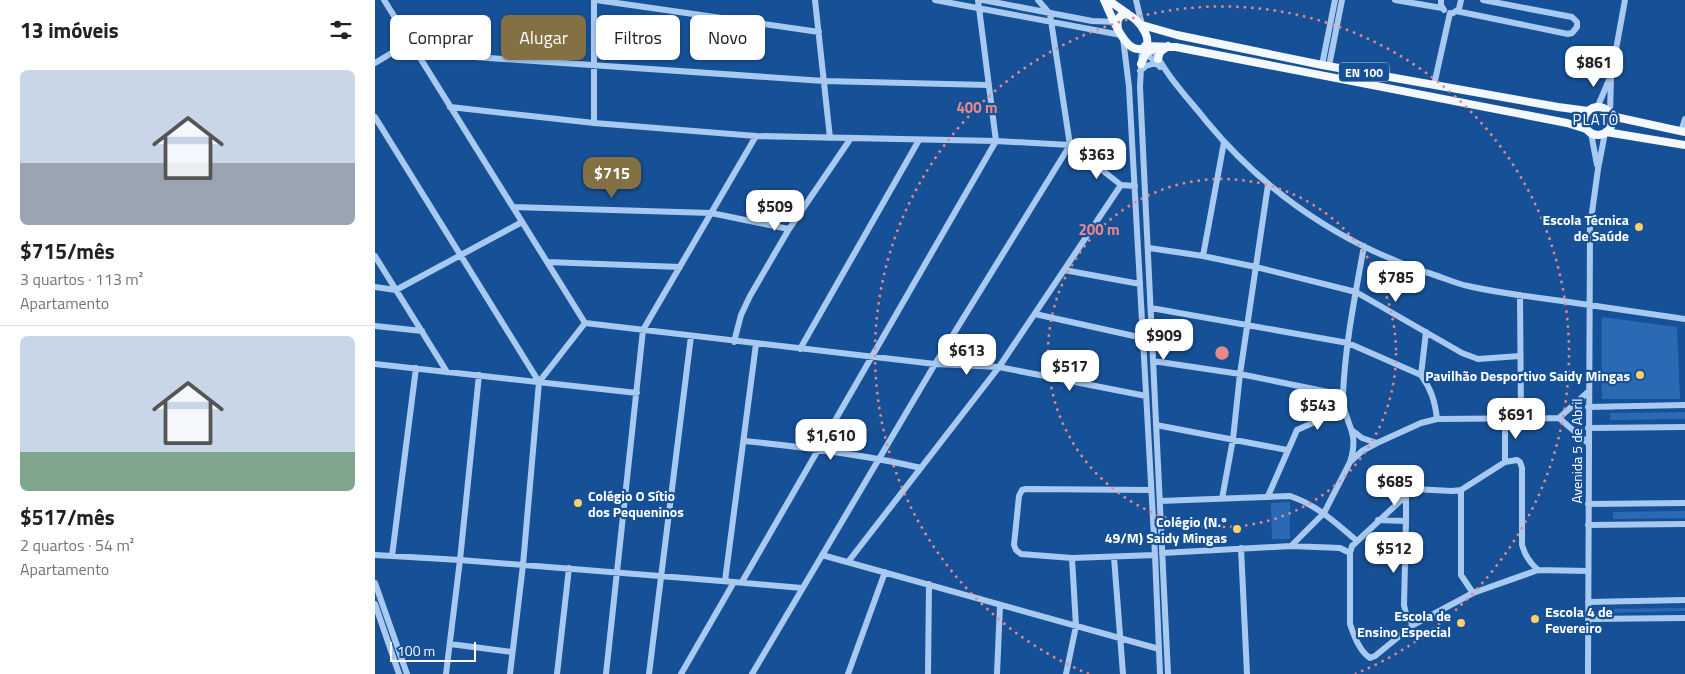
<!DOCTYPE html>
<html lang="pt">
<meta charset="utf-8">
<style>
body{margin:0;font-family:"Titillium Web",sans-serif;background:#f2f2f2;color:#202124;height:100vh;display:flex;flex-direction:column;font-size:19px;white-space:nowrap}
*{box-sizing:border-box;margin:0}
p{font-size:16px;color:#757577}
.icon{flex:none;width:28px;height:28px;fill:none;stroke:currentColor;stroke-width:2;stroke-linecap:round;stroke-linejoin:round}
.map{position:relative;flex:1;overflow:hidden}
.details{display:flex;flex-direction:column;background:#fff;width:375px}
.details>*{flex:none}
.top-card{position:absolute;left:15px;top:15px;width:475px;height:45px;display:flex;gap:10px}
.scale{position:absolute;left:15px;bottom:12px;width:86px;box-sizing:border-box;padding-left:5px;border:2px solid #fff;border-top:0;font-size:14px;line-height:18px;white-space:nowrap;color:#fff;-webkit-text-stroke:4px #165096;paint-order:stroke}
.price{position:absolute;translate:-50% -42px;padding:0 11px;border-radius:10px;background:#fff;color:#222;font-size:16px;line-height:32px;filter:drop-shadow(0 1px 2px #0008)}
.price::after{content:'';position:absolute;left:50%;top:30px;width:15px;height:11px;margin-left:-8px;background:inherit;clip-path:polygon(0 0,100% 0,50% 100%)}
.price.on{background:#847143;color:#fff}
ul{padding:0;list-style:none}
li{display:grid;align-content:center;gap:10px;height:265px;padding:0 20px}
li+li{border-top:1px solid #e0e0e0}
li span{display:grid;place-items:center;height:155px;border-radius:8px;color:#555}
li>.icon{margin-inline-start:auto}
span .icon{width:90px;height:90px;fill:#fffc;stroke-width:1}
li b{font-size:21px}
h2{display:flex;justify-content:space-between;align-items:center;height:60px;padding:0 20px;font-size:21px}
.pill{padding:0 18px;border-radius:8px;background:#fff;box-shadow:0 1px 4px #0004;font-size:18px;line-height:45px}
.pill.on{background:#847143;color:#fff}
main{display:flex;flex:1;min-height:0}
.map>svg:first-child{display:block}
.green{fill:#2a6ab5}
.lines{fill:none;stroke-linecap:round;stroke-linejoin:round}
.minor{stroke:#a8caf1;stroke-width:6}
.major{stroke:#f3f8ff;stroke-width:8}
.ring{fill:none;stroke:#e88989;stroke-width:2.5;stroke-dasharray:2.5 5}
.poi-dot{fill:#ffd269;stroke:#165096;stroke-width:2}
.labels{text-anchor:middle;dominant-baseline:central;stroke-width:4.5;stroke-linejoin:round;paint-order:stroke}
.shield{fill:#165096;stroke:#b9cae0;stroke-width:1}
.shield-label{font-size:12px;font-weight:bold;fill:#fff}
.poi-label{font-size:14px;font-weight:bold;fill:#fff;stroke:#165096;text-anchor:end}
.street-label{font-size:14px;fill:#fff;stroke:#165096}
.neighbourhood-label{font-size:15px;letter-spacing:1px;fill:#fff;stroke:#165096}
.centre{fill:#e88989;stroke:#165096;stroke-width:2.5}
.ring-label{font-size:15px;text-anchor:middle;font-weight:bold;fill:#e88989;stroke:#165096;stroke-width:4.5;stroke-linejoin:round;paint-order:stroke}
</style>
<main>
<section class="details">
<h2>13 imóveis<svg class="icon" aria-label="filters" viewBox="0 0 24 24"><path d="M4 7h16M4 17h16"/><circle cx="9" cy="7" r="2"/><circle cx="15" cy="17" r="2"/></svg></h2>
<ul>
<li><span style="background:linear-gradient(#c9d6e8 60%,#9aa5b1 0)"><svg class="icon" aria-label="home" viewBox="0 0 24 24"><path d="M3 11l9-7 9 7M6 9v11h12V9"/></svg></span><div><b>$715/mês</b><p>3 quartos · 113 m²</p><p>Apartamento</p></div></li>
<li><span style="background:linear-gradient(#c9d6e8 75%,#7fa58c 0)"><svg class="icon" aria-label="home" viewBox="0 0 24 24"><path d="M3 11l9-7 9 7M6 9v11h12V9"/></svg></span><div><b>$517/mês</b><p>2 quartos · 54 m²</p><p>Apartamento</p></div></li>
</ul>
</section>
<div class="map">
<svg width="1310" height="674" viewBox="0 0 1310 674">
<rect width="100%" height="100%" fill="#165096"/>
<!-- green -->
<path class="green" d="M 1227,317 L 1302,327 L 1305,399 L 1227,399 Z
M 1310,412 L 1310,419 L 1235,420 L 1235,413 Z
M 915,502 L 915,539 L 897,539 L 896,503 Z
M 1310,511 L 1310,518 L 1238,519 L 1238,512 Z
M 1310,608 L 1310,611 L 1225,613 L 1225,609 Z"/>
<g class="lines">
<!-- minor -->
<path class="minor" d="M 9,0 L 210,323
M 219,0 L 219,123
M 221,0 L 444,32
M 440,0 L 455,138
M 560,0 L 746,35
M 608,0 L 717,21 L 741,22
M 761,0 L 767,25
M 1020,0 L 1067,8
M 1066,0 L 1066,5 L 1069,10
M 1081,11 L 1193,34 L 1197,33 L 1202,27 L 1202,22 L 1197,17 L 1108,0
M 1078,13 L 1084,9 L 1086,0
M 748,38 L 754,87 L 780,555 L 785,674
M 777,46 C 790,75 813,98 832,122 C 890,192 964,242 1050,272 C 1065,276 1079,283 1093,286 C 1124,293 1156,297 1187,301 C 1228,307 1269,313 1310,319
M 767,48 L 765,87 L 793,674
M 769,51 L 785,67
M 42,53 L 449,81 L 613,85
M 0,63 L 35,42
M 947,65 L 960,0
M 954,66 L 967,0
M 765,71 L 771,66 L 780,63
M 1059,85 L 1075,13
M 75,107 L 219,123 L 381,136 L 621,141 L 695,145 L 746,185 L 760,186
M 1222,108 L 1234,80
M 1235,114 L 1236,77 L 1250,0
M 0,117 L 164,382
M 1306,132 L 1310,119
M 1216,133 L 1222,165
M 138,207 L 336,213 L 414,229
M 774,248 L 828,256 L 881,267 L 981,292 L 1087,353 L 1103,359 L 1145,356
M 0,256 L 72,372
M 828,256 L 849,142
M 172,262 L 305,267
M 689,270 L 765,284
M 0,287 L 21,290 L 147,222
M 1145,295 L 1146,418
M 776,308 L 973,343 L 1046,375
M 660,314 L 768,338
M 210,323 L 560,364 L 624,367 L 771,396
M 0,326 L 47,331
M 1051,332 L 1046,375 C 1056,389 1060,401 1062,419
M 359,342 L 366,315 L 375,296 L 414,229 L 476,138
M 425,349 L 544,140
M 778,361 L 865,374 L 968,395
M 0,364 L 262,393
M 1213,407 L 1310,405
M 1184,418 L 1214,391
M 781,425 L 912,450
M 1213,428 L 1310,427
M 369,441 C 429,447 487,454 546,468
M 1002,443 L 1046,423 L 1062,419 L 1184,418 L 1213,443
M 975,462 C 986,429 967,423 968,395 C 970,345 980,296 989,246
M 1130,462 L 1130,418
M 776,490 L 651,489 L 647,490 L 644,496 L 639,545 L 641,550 L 646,554 L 697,558 L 780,555
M 1086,490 L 1086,575 L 1098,593
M 1031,494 L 1031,521
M 893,496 L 922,430 L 968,409
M 847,499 L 858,439 L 865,374 L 893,185
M 785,501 L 915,496 C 942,505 961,523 982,541
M 1213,504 L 1310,503
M 1003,520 L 1031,521 L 1029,605 L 1031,614 L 1038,625
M 1213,525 L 1310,524
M 916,546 L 949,513 L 975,462 L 987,451 L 1002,443 L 987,438 L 978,431
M 866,548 L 872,674
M 787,553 L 916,546 L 965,548 L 975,553
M 0,555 L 85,560 L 359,582
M 447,555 L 784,649
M 17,556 L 41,368
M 739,557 L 748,674
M 473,562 L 624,367 L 746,185
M 1163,570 C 1155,563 1150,556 1147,545 L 1147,468 L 1145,462 L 1142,460 L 1130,462 L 1086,490 L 1077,491 L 1038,489 L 977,546 L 975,553 L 975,624 C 979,635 984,651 995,658 L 1000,656 L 1038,625 L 1098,593 L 1163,570 L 1213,571
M 350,581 L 381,344
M 367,582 L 621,141 L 603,0
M 0,583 L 32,674
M 1213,602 L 1310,600
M 0,604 L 24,674
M 1213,619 L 1310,618
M 75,644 L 137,652
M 71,674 L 85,560 L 104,375
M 135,674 L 148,565 L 164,382 L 210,323
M 182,674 L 194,568
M 231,674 L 268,330 L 381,136
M 274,674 L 316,336
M 306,674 L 359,582 L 427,588
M 377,674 L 560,364 L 695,145 L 675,14 L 663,0
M 473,674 L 510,572
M 553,674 L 554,584
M 622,674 L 625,605
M 691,674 L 701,626 L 697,558
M 1213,674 L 1215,227 L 1223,169 L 1230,133"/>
<!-- major -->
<path class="major" d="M 729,0 C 735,12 748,49 763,49 C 784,49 765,16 750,14 C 742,16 742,22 743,29
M 733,0 L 753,14
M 767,25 L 802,35 L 947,65 L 1183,107 L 1213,111
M 770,46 L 801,47 L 1192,123 L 1211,129
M 783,59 L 785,52 L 793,46
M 766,64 L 771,53 L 782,47
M1209 121a14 14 0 1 1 28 0a14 14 0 1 1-28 0Z
M 1236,116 L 1310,132
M 1231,132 L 1310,145"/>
</g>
<!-- distance rings -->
<g class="ring">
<circle cx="847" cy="353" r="174"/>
<path d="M714 674A347 347 0 1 1 980 674"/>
</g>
<!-- markers -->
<g class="poi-dot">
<circle cx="1264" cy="227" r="5"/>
<circle cx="1265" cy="375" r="5"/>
<circle cx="203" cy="503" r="5"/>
<circle cx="862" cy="529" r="5"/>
<circle cx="1160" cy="619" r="5"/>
<circle cx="1086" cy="623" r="5"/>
</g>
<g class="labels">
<!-- shield labels -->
<rect class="shield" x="964" y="62.5" width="50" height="19" rx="4"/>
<g class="shield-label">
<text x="989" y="72">EN 100</text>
</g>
<!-- poi labels -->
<g class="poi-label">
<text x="1254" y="219">Escola Técnica<tspan x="1254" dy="16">de Saúde</tspan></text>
<text x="1255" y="375">Pavilhão Desportivo Saidy Mingas</text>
<text x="213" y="495" text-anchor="start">Colégio O Sítio<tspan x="213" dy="16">dos Pequeninos</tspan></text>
<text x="852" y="521">Colégio (N.º<tspan x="852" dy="16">49/M) Saidy Mingas</tspan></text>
<text x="1170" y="611" text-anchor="start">Escola 4 de<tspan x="1170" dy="16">Fevereiro</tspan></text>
<text x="1076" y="615">Escola de<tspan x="1076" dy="16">Ensino Especial</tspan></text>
</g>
<!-- street labels -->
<g class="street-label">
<text transform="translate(1201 451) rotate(-90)">Avenida 5 de Abril</text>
</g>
<!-- neighbourhood labels -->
<g class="neighbourhood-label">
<text x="1221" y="119">PLATÔ</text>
</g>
</g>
<circle cx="847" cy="353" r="8" class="centre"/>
<g class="ring-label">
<text x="602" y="113">400 m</text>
<text x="724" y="235">200 m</text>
</g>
</svg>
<div class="scale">100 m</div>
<b class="price" style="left:1219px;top:88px">$861</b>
<b class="price" style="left:722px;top:180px">$363</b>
<b class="price on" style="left:237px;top:199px">$715</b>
<b class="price" style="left:400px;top:232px">$509</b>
<b class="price" style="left:1021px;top:303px">$785</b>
<b class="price" style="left:789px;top:361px">$909</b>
<b class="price" style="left:592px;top:376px">$613</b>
<b class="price" style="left:695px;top:392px">$517</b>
<b class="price" style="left:943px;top:431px">$543</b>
<b class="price" style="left:1141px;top:440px">$691</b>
<b class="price" style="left:456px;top:461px">$1,610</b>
<b class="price" style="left:1020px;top:507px">$685</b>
<b class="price" style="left:1019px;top:574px">$512</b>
<div class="top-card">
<a class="pill">Comprar</a>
<a class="pill on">Alugar</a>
<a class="pill">Filtros</a>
<a class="pill">Novo</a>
</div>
</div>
</main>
